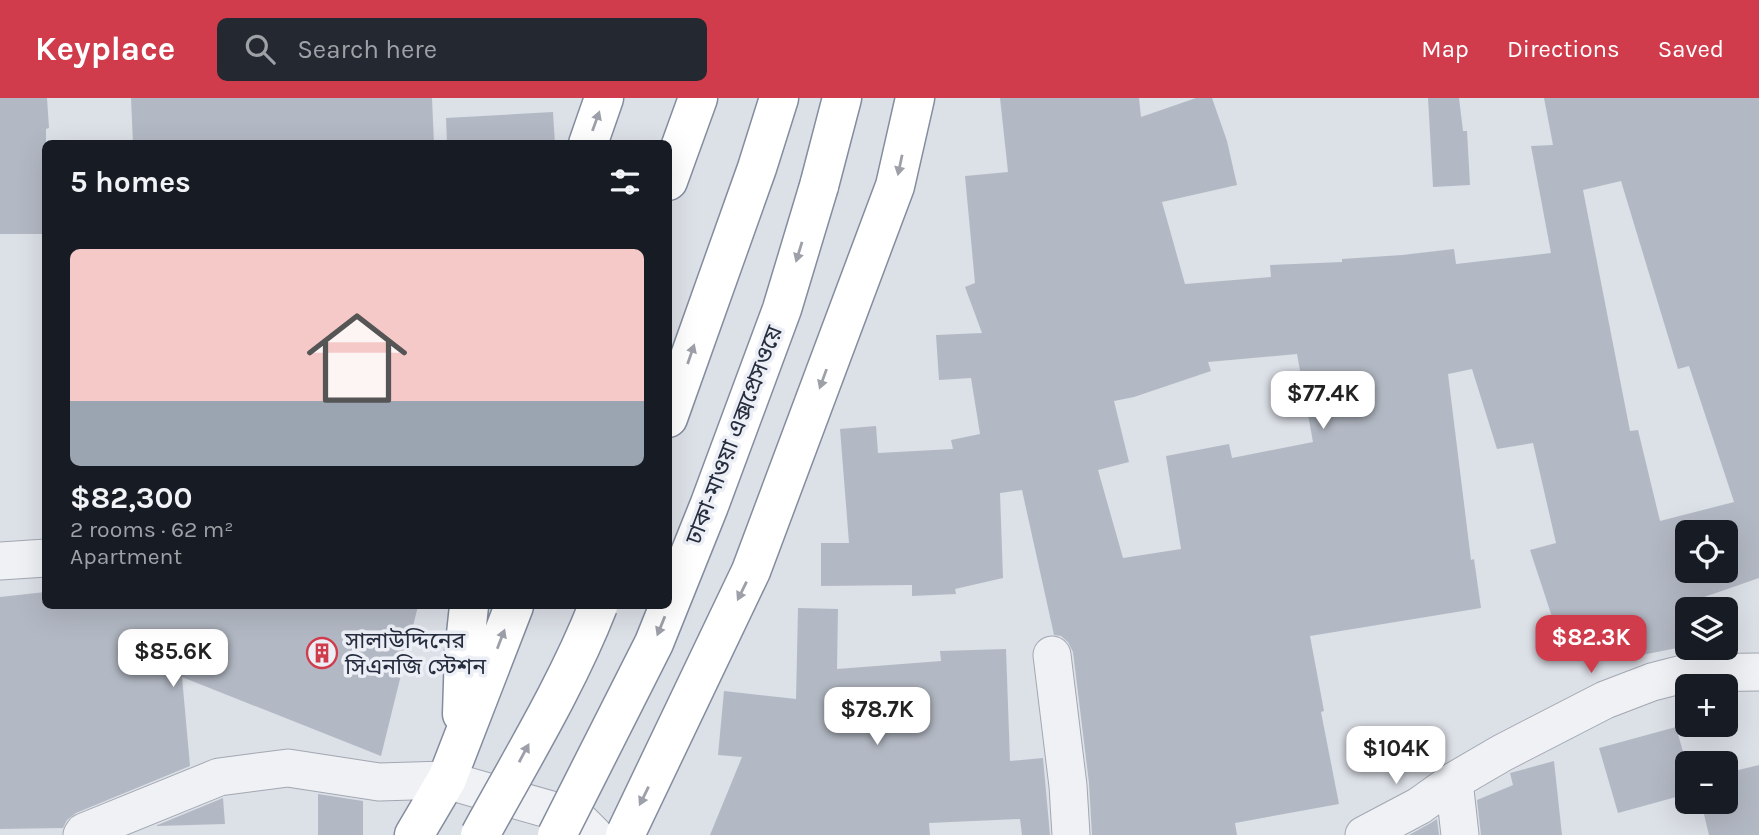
<!DOCTYPE html>
<meta charset="utf-8">
<style>
body{margin:0;font-family:Karla,"Noto Sans Bengali",sans-serif;background:#242831;color:#f1f3f6;height:100vh;display:flex;flex-direction:column;font-size:26px;white-space:nowrap}
*{box-sizing:border-box;margin:0}
p{font-size:23px;color:#9ea1a6}
.icon{flex:none;width:38px;height:38px;fill:none;stroke:currentColor;stroke-width:2;stroke-linecap:round;stroke-linejoin:round}
.map{position:relative;flex:1;overflow:hidden}
.sheet{position:absolute;left:42px;top:42px;width:630px;height:469px;display:flex;flex-direction:column;background:#171b24;border-radius:10px;box-shadow:0 7px 28px #0002}
.sheet>*{flex:none}
.fabs{position:absolute;left:1675px;top:422px;display:grid;gap:14px}
.fabs a{display:grid;place-items:center;width:63px;height:63px;border-radius:10px;background:#171b24;box-shadow:0 7px 28px #0002;font-size:35px}
.price{position:absolute;translate:-50% -60px;padding:0 16px;border-radius:14px;background:#fff;color:#222;font-size:23px;line-height:46px;filter:drop-shadow(0 2px 4px #0008)}
.price::after{content:'';position:absolute;left:50%;top:42px;width:21px;height:16px;margin-left:-10px;background:inherit;clip-path:polygon(0 0,100% 0,50% 100%)}
.price.on{background:#d13c4c;color:#fff}
ul{padding:0;list-style:none}
li{display:grid;align-content:center;gap:14px;height:371px;padding:0 28px}
li span{display:grid;place-items:center;height:217px;border-radius:10px;color:#555}
li>.icon{margin-inline-start:auto}
span .icon{width:126px;height:126px;fill:#fffc;stroke-width:1}
li b{font-size:30px}
h2{display:flex;justify-content:space-between;align-items:center;height:84px;padding:0 28px;font-size:30px}
header{display:flex;align-items:center;gap:42px;box-sizing:border-box;height:98px;padding:0 35px;background:#d13c4c;color:#fff}
header strong{font-size:33px}
nav{display:flex;gap:38px;margin-inline-start:auto;font-size:24px}
.search{width:490px;height:63px;background:#242831;display:flex;align-items:center;gap:18px;box-sizing:border-box;padding:0 24px;border-radius:10px;color:#9ea1a6;font-size:26px}
.map>svg:first-child{display:block}
.building{fill:#b3b9c4;fill-rule:evenodd}
.lines{fill:none;stroke-linecap:round;stroke-linejoin:round}
.street-casing{stroke:#a2a7b1;stroke-width:39}
.highway-casing{stroke:#838d9e;stroke-width:41}
.street{stroke:#eff1f5;stroke-width:37}
.highway{stroke:#fff;stroke-width:38}
.highway-bridge-casing{stroke:#838d9e;stroke-width:41;stroke-linecap:butt}
.highway-bridge{stroke:#fff;stroke-width:38}
.oneway{fill:#9da0a8}
.labels{text-anchor:middle;dominant-baseline:central;stroke-width:7;stroke-linejoin:round;paint-order:stroke}
.street-label{font-size:23px;fill:#262d3e;stroke:#eceff5}
.poi-label{font-size:23px;fill:#262d3e;stroke:#eceff5;text-anchor:start}
</style>
<header>
<strong>Keyplace</strong>
<div class="search"><svg class="icon" aria-label="search" viewBox="0 0 24 24"><circle cx="10" cy="10" r="6"/><path d="M15 15l6 6"/></svg>Search here</div>
<nav><a>Map</a><a>Directions</a><a>Saved</a></nav>
</header>
<div class="map">
<svg width="1759" height="737" viewBox="0 0 1759 737">
<rect width="100%" height="100%" fill="#dce0e7"/>
<!-- building -->
<path class="building" d="M 0,0 L 47,0 L 49,30 L 46,31 L 46,136 L 0,136 Z
M 131,0 L 432,0 L 434,46 L 133,46 Z
M 1000,0 L 1139,0 L 1141,19 L 1196,0 L 1212,0 L 1227,43 L 1237,87 L 1162,104 L 1185,186 L 1271,179 L 1270,167 L 1342,164 L 1342,161 L 1402,157 L 1454,151 L 1456,166 L 1551,155 L 1531,48 L 1553,47 L 1544,0 L 1759,0 L 1759,480 L 1687,505 L 1687,548 L 1612,563 L 1605,543 L 1572,554 L 1564,526 L 1555,528 L 1530,452 L 1556,445 L 1533,345 L 1497,351 L 1472,271 L 1448,276 L 1471,462 L 1474,461 L 1481,510 L 1310,538 L 1324,613 L 1321,614 L 1339,706 L 1235,725 L 1237,737 L 1092,737 L 1089,685 L 1073,554 L 1068,544 L 1061,538 L 1054,537 L 1022,392 L 1000,395 L 1003,480 L 955,491 L 956,496 L 912,498 L 912,487 L 821,488 L 821,445 L 849,445 L 840,331 L 876,328 L 878,355 L 953,351 L 951,342 L 980,336 L 971,280 L 939,282 L 936,237 L 982,235 L 965,189 L 975,185 L 965,78 L 1008,74 ZM 1621,83 L 1678,271 L 1689,268 L 1734,404 L 1660,423 L 1638,332 L 1630,333 L 1583,92 ZM 1297,256 L 1313,344 L 1232,360 L 1229,346 L 1166,358 L 1181,451 L 1123,460 L 1098,372 L 1129,364 L 1114,303 L 1134,299 L 1211,273 L 1208,264 ZM 1687,434 L 1726,434 L 1726,472 L 1687,472 Z
M 1428,0 L 1459,0 L 1463,33 L 1467,33 L 1470,87 L 1433,89 Z
M 553,14 L 555,46 L 447,46 L 446,20 Z
M 45,494 L 46,508 L 418,508 L 381,658 L 182,579 L 190,668 L 76,715 L 67,722 L 63,730 L 0,731 L 0,499 Z
M 798,510 L 838,511 L 837,571 L 941,563 L 940,553 L 1006,551 L 1010,663 L 1043,660 L 1050,737 L 1022,737 L 1020,721 L 929,725 L 930,737 L 710,737 L 742,659 L 718,657 L 724,593 L 796,601 Z
M 1676,629 L 1687,668 L 1687,696 L 1618,715 L 1599,650 Z
M 1554,663 L 1562,737 L 1481,737 L 1477,702 L 1513,687 L 1510,675 Z
M 1759,667 L 1759,737 L 1709,737 L 1701,704 L 1726,704 L 1726,675 Z
M 318,696 L 363,703 L 363,737 L 318,737 Z
M 223,700 L 225,726 L 155,728 Z
M 1437,721 L 1439,737 L 1409,737 L 1429,726 Z"/>
<g class="lines">
<!-- street casing -->
<g class="street-casing">
<path id="street" d="M 0,463 L 46,460
M 1052,557 L 1068,688 L 1071,737
M 1454,683 L 1460,737
M 82,737 L 84,734 L 219,679 L 288,670 L 379,684 L 446,682 L 576,719 L 594,737
M 1364,737 L 1419,708 L 1454,683 L 1502,655 L 1605,602 L 1652,584 L 1687,575 L 1759,574"/>
</g>
<!-- highway casing -->
<g class="highway-casing">
<path id="highway" d="M 588,46 L 604,0
M 668,83 L 698,0
M 819,88 L 842,0
M 668,320 L 757,70 L 779,0
M 462,616 L 464,555 L 469,508
M 414,737 L 447,681 L 514,508
M 625,737 L 751,473 L 895,88 L 915,0"/>
</g>
<!-- street -->
<use href="#street" class="street"/>
<!-- highway -->
<use href="#highway" class="highway"/>
<!-- highway-bridge casing -->
<g class="highway-bridge-casing">
<path id="highway-bridge" d="M 480,737 C 521,662 567,587 598,508
M 557,737 L 654,545 L 709,408 L 782,211 L 819,88"/>
</g>
<!-- highway-bridge -->
<use href="#highway-bridge" class="highway-bridge"/>
</g>
<!-- one-way arrows -->
<defs><path id="oneway-solid" d="M-6-.8H1V-3.2L6.5 0L1 3.2V.8H-6Z" transform="scale(1.75)"/></defs>
<g class="oneway">
<use href="#oneway-solid" transform="translate(596 23) rotate(-70)"/>
<use href="#oneway-solid" transform="translate(900 67) rotate(102)"/>
<use href="#oneway-solid" transform="translate(799 154) rotate(107)"/>
<use href="#oneway-solid" transform="translate(691 256) rotate(-71)"/>
<use href="#oneway-solid" transform="translate(823 281) rotate(110)"/>
<use href="#oneway-solid" transform="translate(742 493) rotate(116)"/>
<use href="#oneway-solid" transform="translate(661 528) rotate(112)"/>
<use href="#oneway-solid" transform="translate(501 541) rotate(-69)"/>
<use href="#oneway-solid" transform="translate(524 655) rotate(-62)"/>
<use href="#oneway-solid" transform="translate(644 698) rotate(116)"/>
</g>
<!-- icons -->
<defs>
<g id="building-ring" transform="scale(1.575)"><circle r="9.5" fill="#eceff5" stroke="#d13c4c" stroke-width="1.5"/><path d="M-4-6H4V6H1V3H-1V6H-4ZM-2.5-4.3h1.7v1.8h-1.7ZM.8-4.3h1.7v1.8H.8ZM-2.5-1h1.7V.8h-1.7ZM.8-1h1.7V.8H.8Z" fill="#d13c4c"/></g>
</defs>
<g fill-rule="evenodd">
<use href="#building-ring" x="322" y="555"/>
</g>
<g class="labels">
<!-- street labels -->
<g class="street-label">
<text transform="translate(734 337) rotate(-69)">ঢাকা-মাওয়া এক্সপ্রেসওয়ে</text>
</g>
<!-- poi labels -->
<g class="poi-label">
<text x="345" y="542">সালাউদ্দিনের<tspan x="345" dy="26">সিএনজি স্টেশন</tspan></text>
</g>
</g>
</svg>
<div class="fabs">
<a><svg class="icon" aria-label="locate" viewBox="0 0 24 24"><circle cx="12" cy="12" r="6"/><path d="M12 2v4M12 18v4M2 12h4M18 12h4"/></svg></a>
<a><svg class="icon" aria-label="layers" viewBox="0 0 24 24"><path d="M12 4l9 5-9 5-9-5zM3 14l9 5 9-5"/></svg></a>
<a>+</a>
<a>−</a>
</div>
<b class="price" style="left:1323px;top:333px">$77.4K</b>
<b class="price on" style="left:1591px;top:577px">$82.3K</b>
<b class="price" style="left:173px;top:591px">$85.6K</b>
<b class="price" style="left:877px;top:649px">$78.7K</b>
<b class="price" style="left:1396px;top:688px">$104K</b>
<section class="sheet">
<h2>5 homes<svg class="icon" aria-label="filters" viewBox="0 0 24 24"><path d="M4 7h16M4 17h16"/><circle cx="9" cy="7" r="2"/><circle cx="15" cy="17" r="2"/></svg></h2>
<ul>
<li><span style="background:linear-gradient(#f6c9c9 70%,#9aa5b1 0)"><svg class="icon" aria-label="home" viewBox="0 0 24 24"><path d="M3 11l9-7 9 7M6 9v11h12V9"/></svg></span><div><b>$82,300</b><p>2 rooms · 62 m²</p><p>Apartment</p></div></li>
</ul>
</section>
</div>
